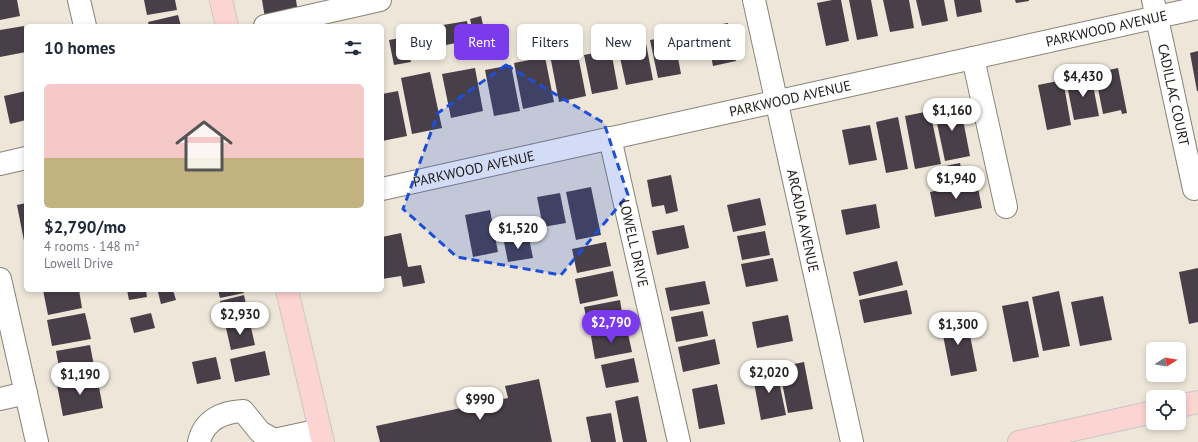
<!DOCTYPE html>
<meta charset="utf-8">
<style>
body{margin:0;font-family:"PT Sans",sans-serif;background:#f6f6f7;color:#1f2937;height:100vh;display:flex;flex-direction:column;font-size:15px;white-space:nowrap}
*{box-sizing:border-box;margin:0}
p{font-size:13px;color:#747a83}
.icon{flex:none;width:22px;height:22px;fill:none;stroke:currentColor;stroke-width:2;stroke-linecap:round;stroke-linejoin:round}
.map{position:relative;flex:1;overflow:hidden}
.side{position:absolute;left:24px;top:24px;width:360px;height:268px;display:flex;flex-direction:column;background:#fff;border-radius:6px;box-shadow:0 2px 6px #0003}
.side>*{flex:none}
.hud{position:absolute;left:396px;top:24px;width:380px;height:36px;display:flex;gap:8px}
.needle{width:26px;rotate:79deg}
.buttons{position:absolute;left:1146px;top:342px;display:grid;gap:8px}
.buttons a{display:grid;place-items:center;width:40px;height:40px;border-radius:6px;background:#fff;box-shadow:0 2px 6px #0003;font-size:20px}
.price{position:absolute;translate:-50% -34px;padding:0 9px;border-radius:14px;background:#fff;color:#222;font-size:13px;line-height:26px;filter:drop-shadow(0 1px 2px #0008)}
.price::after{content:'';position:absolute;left:50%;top:24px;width:12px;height:9px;margin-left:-6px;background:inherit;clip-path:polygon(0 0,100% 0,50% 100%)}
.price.active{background:#7c3aed;color:#fff}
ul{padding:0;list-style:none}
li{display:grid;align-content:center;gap:8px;height:212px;padding:0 20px}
li span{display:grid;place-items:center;height:124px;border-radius:6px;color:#555}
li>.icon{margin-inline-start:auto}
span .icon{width:72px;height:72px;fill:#fffc;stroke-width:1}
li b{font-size:17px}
h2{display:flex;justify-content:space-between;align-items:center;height:48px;padding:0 20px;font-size:17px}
.tag{padding:0 14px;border-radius:6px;background:#fff;box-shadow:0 2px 6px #0003;font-size:14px;line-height:36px}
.tag.active{background:#7c3aed;color:#fff}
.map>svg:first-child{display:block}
.building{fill:#483f48}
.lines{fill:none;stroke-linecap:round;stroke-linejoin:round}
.minor-casing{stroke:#888276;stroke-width:24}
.major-casing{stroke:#c9c8c7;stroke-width:24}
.minor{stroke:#fff;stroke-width:22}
.major{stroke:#fcd4d2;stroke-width:22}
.marked{fill:#1d4ed8;fill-opacity:0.2;stroke:#1d4ed8;stroke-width:3;stroke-dasharray:8 5;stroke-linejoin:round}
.labels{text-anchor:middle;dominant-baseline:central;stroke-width:4;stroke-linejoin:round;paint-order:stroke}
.street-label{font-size:14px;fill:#1e1b17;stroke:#fff}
</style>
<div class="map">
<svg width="1198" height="442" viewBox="0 0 1198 442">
<rect width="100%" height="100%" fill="#ede6d9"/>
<!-- building -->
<path class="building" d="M 0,0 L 17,0 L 20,16 L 0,20 Z
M 144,0 L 175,0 L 177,10 L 147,15 Z
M 262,0 L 296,0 L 298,12 L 265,18 Z
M 832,0 L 841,0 L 849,41 L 826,46 L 817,3 Z
M 849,0 L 871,0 L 878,36 L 857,40 Z
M 883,0 L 909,0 L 914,28 L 890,32 Z
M 916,0 L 944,0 L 948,21 L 922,26 Z
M 954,0 L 980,0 L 982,12 L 957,17 Z
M 1015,0 L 1029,0 L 1029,1 L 1016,3 Z
M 178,15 L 181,26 L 149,26 L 148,22 Z
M 481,16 L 487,42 L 476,44 L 470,19 Z
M 467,21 L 471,40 L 446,45 L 443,25 Z
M 728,23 L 736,61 L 713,66 L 705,27 Z
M 24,26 L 26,52 L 0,57 L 0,30 Z
M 644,33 L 653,80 L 626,85 L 616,39 Z
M 674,36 L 681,74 L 658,78 L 650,40 Z
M 406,37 L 411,62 L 394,65 L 389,40 Z
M 577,50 L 586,96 L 559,102 L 550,55 Z
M 611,50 L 618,89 L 592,94 L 584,55 Z
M 1198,51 L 1198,91 L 1197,91 L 1190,53 Z
M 545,57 L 554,102 L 523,109 L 514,63 Z
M 511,65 L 520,111 L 494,116 L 485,70 Z
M 475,68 L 483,111 L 451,118 L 442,74 Z
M 1118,68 L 1127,113 L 1122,114 L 1121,110 L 1103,114 L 1095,73 Z
M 430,72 L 442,128 L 412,134 L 401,78 Z
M 1091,75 L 1099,116 L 1074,120 L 1066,80 Z
M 1063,80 L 1071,125 L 1047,130 L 1038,85 Z
M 26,91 L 26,120 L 10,124 L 4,96 Z
M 398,91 L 407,136 L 382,141 L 382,94 Z
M 960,104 L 970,156 L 945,161 L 934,109 Z
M 930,111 L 941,164 L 915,169 L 905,116 Z
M 898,117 L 908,169 L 886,173 L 876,122 Z
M 870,125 L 877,160 L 849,165 L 842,130 Z
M 960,163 L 964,181 L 948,184 L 945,166 Z
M 671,175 L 678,211 L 666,214 L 664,205 L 652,207 L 647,180 Z
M 977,183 L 982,208 L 935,217 L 930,192 Z
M 591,187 L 601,235 L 576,240 L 566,192 Z
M 560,193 L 566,223 L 543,227 L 537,197 Z
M 760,198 L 766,225 L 733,232 L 727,205 Z
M 26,203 L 26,246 L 25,246 L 17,205 Z
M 876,204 L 880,228 L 846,235 L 841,210 Z
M 490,210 L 498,252 L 473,257 L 465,215 Z
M 684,225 L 689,248 L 657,255 L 652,231 Z
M 765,231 L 770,255 L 742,260 L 737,236 Z
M 401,233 L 408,267 L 421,265 L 425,283 L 403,287 L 401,276 L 382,279 L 382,237 Z
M 529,238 L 533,258 L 508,262 L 504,242 Z
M 606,242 L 611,266 L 577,273 L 572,249 Z
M 773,258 L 778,281 L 746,287 L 741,264 Z
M 897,261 L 903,285 L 859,296 L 853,272 Z
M 1198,268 L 1198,322 L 1189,324 L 1179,272 Z
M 613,271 L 618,296 L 580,304 L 575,279 Z
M 705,281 L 710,304 L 670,311 L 665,288 Z
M 43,290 L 79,290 L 82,308 L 48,315 Z
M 127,290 L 146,290 L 147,297 L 129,300 Z
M 166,290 L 173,290 L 176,300 L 161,304 L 158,292 Z
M 218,290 L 243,290 L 244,293 L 220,298 Z
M 907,290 L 912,314 L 864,323 L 859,300 Z
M 1059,291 L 1070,346 L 1043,351 L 1032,297 Z
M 244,295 L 249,318 L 225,323 L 220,301 Z
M 1103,296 L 1112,340 L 1080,346 L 1071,302 Z
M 620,300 L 624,325 L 589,331 L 584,307 Z
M 1028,301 L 1039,357 L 1013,362 L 1002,306 Z
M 703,311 L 708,336 L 676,342 L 671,317 Z
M 85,313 L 91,339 L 52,346 L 47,320 Z
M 151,313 L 155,328 L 134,333 L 130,318 Z
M 788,315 L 793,341 L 757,348 L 752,322 Z
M 966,315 L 977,371 L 951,376 L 940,320 Z
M 250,323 L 255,345 L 231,350 L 226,328 Z
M 627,329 L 632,352 L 595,359 L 591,336 Z
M 715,339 L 720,364 L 683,372 L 678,347 Z
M 90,345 L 95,371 L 61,378 L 56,351 Z
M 265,351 L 270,375 L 235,382 L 230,359 Z
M 216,357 L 221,379 L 197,384 L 192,362 Z
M 634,358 L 639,382 L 606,388 L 601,365 Z
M 804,362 L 813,409 L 788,413 L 779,367 Z
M 776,367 L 786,415 L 761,420 L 752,372 Z
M 97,377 L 103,408 L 63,416 L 57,385 Z
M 539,379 L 552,442 L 380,442 L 376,426 L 508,398 L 505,386 Z
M 717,384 L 725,424 L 699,429 L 692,389 Z
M 638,396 L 647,442 L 623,442 L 615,401 Z
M 611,413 L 616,442 L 591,442 L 586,417 Z"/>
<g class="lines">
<!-- minor casing -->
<g class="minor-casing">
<g id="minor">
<path d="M 79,0 L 85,26"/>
<path id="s1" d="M 754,0 L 852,442"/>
<path id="s2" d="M 1153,0 L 1194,189"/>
<path d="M 265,26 L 380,0"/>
<path d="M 973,58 L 1006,207"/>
<path id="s3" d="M 610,138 L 679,442"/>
<path d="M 0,164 L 26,158"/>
<path id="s4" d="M 382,189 L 1198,8"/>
<path d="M 0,279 L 37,442"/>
<path d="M 0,399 L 26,393"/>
<path d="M 199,442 C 204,420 222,412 243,411 L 260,432 L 274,440 L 320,430"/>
</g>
</g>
<!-- major casing -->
<g class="major-casing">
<path id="major" d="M 221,0 L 227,26
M 287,290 L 323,442
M 1179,406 L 1198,402
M 1019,442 L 1153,412"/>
</g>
<!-- minor -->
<use href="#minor" class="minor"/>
<!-- major -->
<use href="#major" class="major"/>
</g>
<!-- marked area -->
<path class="marked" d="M 506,65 L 604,123 L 628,195 L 561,275 L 457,257 L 403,209 L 438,113 Z"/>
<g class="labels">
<!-- street labels -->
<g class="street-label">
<text stroke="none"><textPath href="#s4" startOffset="742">PARKWOOD AVENUE</textPath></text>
<text stroke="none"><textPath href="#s2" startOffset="97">CADILLAC COURT</textPath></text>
<text stroke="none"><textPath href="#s4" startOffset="418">PARKWOOD AVENUE</textPath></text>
<text stroke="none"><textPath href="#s4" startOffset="94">PARKWOOD AVENUE</textPath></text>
<text stroke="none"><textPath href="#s1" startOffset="226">ARCADIA AVENUE</textPath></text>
<text stroke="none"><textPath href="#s3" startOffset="108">LOWELL DRIVE</textPath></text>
</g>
</g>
</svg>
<div class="buttons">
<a><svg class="needle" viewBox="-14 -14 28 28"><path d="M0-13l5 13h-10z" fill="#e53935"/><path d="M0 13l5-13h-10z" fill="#747a83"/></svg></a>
<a><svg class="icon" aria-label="locate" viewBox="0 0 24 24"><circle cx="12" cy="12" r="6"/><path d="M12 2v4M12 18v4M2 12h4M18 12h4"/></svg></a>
</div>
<b class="price" style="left:1083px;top:98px">$4,430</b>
<b class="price" style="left:952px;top:132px">$1,160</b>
<b class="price" style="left:956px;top:200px">$1,940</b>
<b class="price" style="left:518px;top:250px">$1,520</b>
<b class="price" style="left:240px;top:336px">$2,930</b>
<b class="price active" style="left:611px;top:344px">$2,790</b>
<b class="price" style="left:958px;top:346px">$1,300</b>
<b class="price" style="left:769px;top:394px">$2,020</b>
<b class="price" style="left:80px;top:396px">$1,190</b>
<b class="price" style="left:480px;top:421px">$990</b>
<div class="hud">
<a class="tag">Buy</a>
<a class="tag active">Rent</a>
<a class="tag">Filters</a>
<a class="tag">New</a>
<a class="tag">Apartment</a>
</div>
<section class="side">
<h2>10 homes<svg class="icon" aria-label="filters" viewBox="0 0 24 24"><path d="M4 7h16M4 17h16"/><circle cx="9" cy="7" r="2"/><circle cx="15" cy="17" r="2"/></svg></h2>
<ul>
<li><span style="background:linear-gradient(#f6c9c9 60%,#c2b280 0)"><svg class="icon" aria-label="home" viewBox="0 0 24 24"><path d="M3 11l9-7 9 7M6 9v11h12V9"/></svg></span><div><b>$2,790/mo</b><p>4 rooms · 148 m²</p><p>Lowell Drive</p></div></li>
</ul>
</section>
</div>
